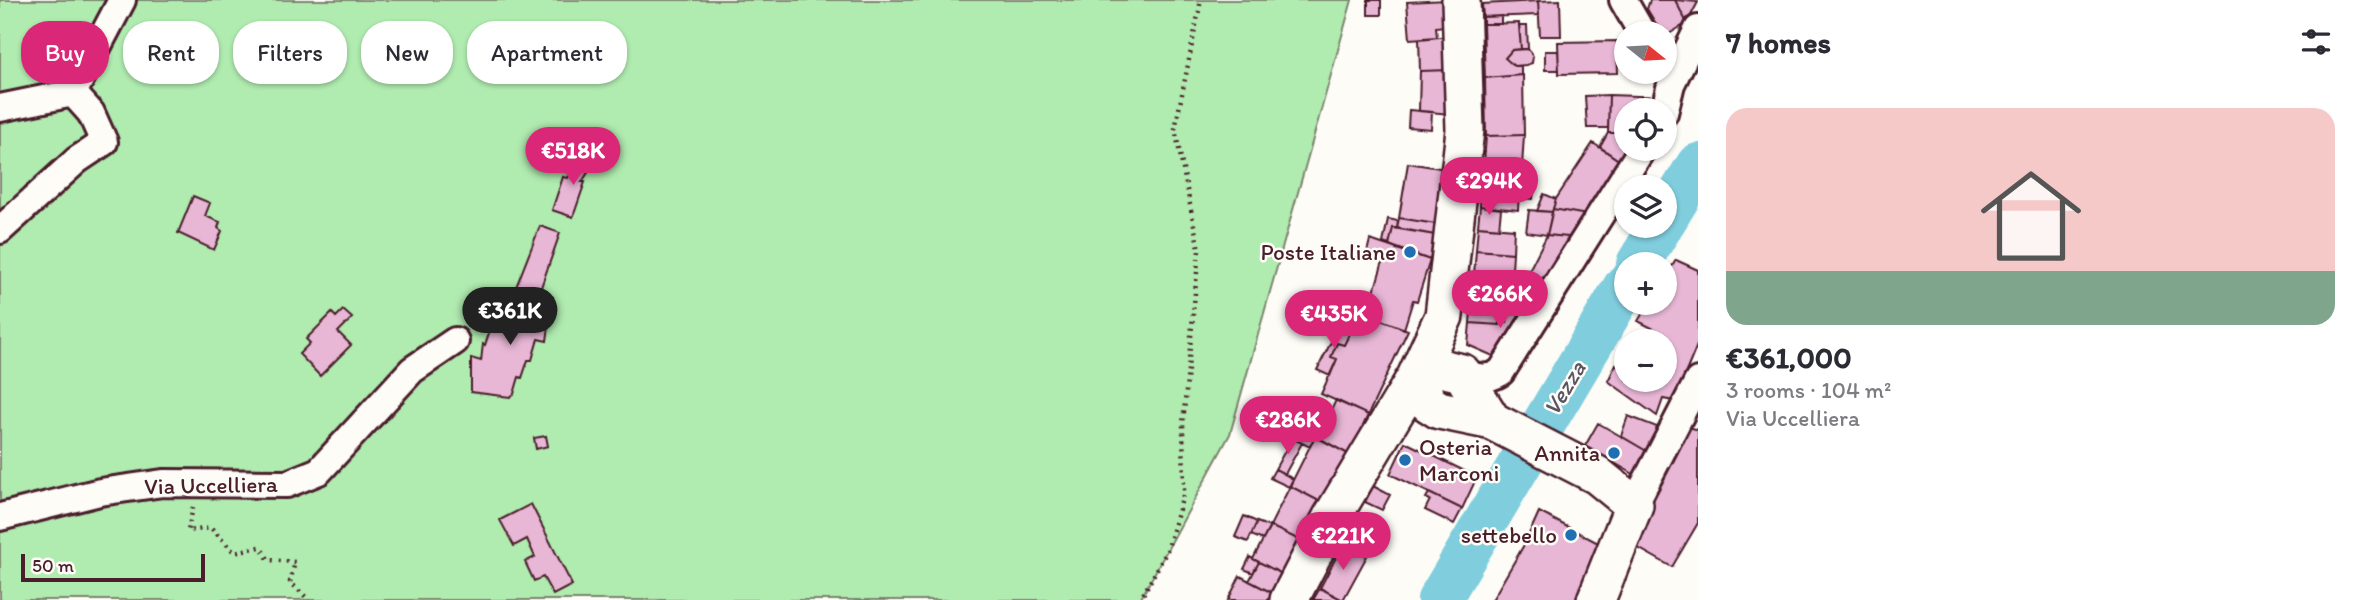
<!DOCTYPE html>
<meta charset="utf-8">
<style>
body{margin:0;font-family:Itim,sans-serif;background:#f7f7f7;color:#2b2b33;height:100vh;display:flex;flex-direction:column;font-size:26px;white-space:nowrap}
*{box-sizing:border-box;margin:0}
p{font-size:23px;color:#7c7c81}
.icon{flex:none;width:38px;height:38px;fill:none;stroke:currentColor;stroke-width:2;stroke-linecap:round;stroke-linejoin:round}
.map{position:relative;flex:1;overflow:hidden}
.drawer{display:flex;flex-direction:column;background:#fff;width:665px}
.drawer>*{flex:none}
.banner{position:absolute;left:21px;top:21px;width:665px;height:63px;display:flex;gap:14px}
.needle{width:46px;rotate:108deg}
.tools{position:absolute;left:1614px;top:21px;display:grid;gap:14px}
.tools a{display:grid;place-items:center;width:63px;height:63px;border-radius:50%;background:#fff;box-shadow:0 2px 5px #0004;font-size:35px}
.scale{position:absolute;left:21px;bottom:18px;width:184px;box-sizing:border-box;padding-left:7px;border:4px solid #4a1f2b;border-top:0;font-size:19px;line-height:24px;white-space:nowrap;color:#4a1f2b;-webkit-text-stroke:5px #fdfcf7;paint-order:stroke}
.price{position:absolute;translate:-50% -60px;padding:0 16px;border-radius:24px;background:#db2777;color:#fff;font-size:23px;line-height:46px;filter:drop-shadow(0 2px 4px #0008)}
.price::after{content:'';position:absolute;left:50%;top:42px;width:21px;height:16px;margin-left:-10px;background:inherit;clip-path:polygon(0 0,100% 0,50% 100%)}
.price.selected{background:#222;color:#fff}
ul{padding:0;list-style:none}
li{display:grid;align-content:center;gap:14px;height:371px;padding:0 28px}
li+li{border-top:2px solid #e1e1e2}
li span{display:grid;place-items:center;height:217px;border-radius:21px;color:#555}
li>.icon{margin-inline-start:auto}
span .icon{width:126px;height:126px;fill:#fffc;stroke-width:1}
li b{font-size:30px}
h2{display:flex;justify-content:space-between;align-items:center;height:84px;padding:0 28px;font-size:30px}
.pill{padding:0 24px;border-radius:28px;background:#fff;box-shadow:0 2px 5px #0004;font-size:24px;line-height:63px}
.pill.selected{background:#db2777;color:#fff}
main{display:flex;flex:1;min-height:0}
.map>svg:first-child{display:block}
.green{fill:#b0ebb0;stroke:#7d856e;stroke-width:2}
.lines{fill:none;stroke-linecap:round;stroke-linejoin:round}
.river{stroke:#7fcddd;stroke-width:44}
.building{fill:#e8b7d6;stroke:#4a1f2b;stroke-width:2}
.minor-casing{stroke:#4a1f2b;stroke-width:32}
.secondary-casing{stroke:#4a1f2b;stroke-width:42}
.path{stroke:#4a1f2b;stroke-width:4.5;stroke-dasharray:2 5;stroke-linecap:butt}
.minor{stroke:#fdfcf7;stroke-width:26}
.secondary{stroke:#fdfcf7;stroke-width:37}
.poi-dot{fill:#1f6fb2;stroke:#fdfcf7;stroke-width:2.5}
.labels{text-anchor:middle;dominant-baseline:central;stroke-width:5;stroke-linejoin:round;paint-order:stroke}
.poi-label{font-size:23px;fill:#4a1f2b;stroke:#fdfcf7;text-anchor:end}
.street-label{font-size:23px;fill:#4a1f2b;stroke:#fdfcf7}
.water-label{font-size:24px;font-style:italic;fill:#5a5360;stroke:#fdfcf7}
</style>
<main>
<div class="map">
<svg width="1698" height="600" viewBox="0 0 1698 600">
<rect width="100%" height="100%" fill="#fdfcf7"/>
<filter id="ink" filterUnits="userSpaceOnUse"><feTurbulence type="fractalNoise" baseFrequency=".0143" numOctaves="2"/><feDisplacementMap in="SourceGraphic" scale="14" xChannelSelector="R" yChannelSelector="G"/><feConvolveMatrix kernelMatrix="1 2 1 2 8 2 1 2 1" color-interpolation-filters="sRGB"/></filter>
<g filter="url(#ink)">
<!-- green -->
<path class="green" d="M 0,0 L 1352,0 L 1230,434 L 1140,600 L 0,600 Z"/>
<g class="lines">
<!-- river -->
<path class="river" d="M 1664,221 L 1698,165
M 1638,264 L 1661,226
M 1439,600 L 1626,285"/>
</g>
<!-- building -->
<path class="building" d="M 1368,0 L 1381,0 L 1381,15 L 1368,15 Z
M 1447,0 L 1450,25 L 1436,27 L 1437,37 L 1410,39 L 1407,2 Z
M 1560,0 L 1561,36 L 1540,36 L 1538,1 Z
M 1650,0 L 1675,0 L 1687,23 L 1664,37 L 1647,9 Z
M 1675,0 L 1698,2 L 1687,23 Z
M 1538,1 L 1539,15 L 1483,17 L 1482,4 Z
M 1501,16 L 1501,24 L 1483,24 L 1483,17 Z
M 1519,23 L 1521,49 L 1512,50 L 1505,58 L 1514,66 L 1521,66 L 1521,75 L 1485,78 L 1483,24 Z
M 1519,26 L 1527,26 L 1528,49 L 1521,49 Z
M 1450,36 L 1451,70 L 1420,71 L 1419,39 Z
M 1617,41 L 1618,73 L 1559,74 L 1558,42 Z
M 1528,49 L 1533,56 L 1532,63 L 1526,65 L 1514,66 L 1505,58 L 1512,50 Z
M 1545,51 L 1558,51 L 1559,70 L 1545,70 Z
M 1451,70 L 1450,114 L 1419,111 L 1420,71 Z
M 1523,75 L 1524,135 L 1486,136 L 1485,78 Z
M 1609,95 L 1665,97 L 1659,110 L 1626,110 L 1626,133 L 1608,133 Z
M 1609,95 L 1608,128 L 1587,128 L 1585,96 Z
M 1409,110 L 1432,112 L 1431,129 L 1408,127 Z
M 1608,133 L 1626,133 L 1626,149 L 1636,149 L 1626,165 L 1600,147 Z
M 1524,135 L 1522,167 L 1484,163 L 1486,136 Z
M 1593,143 L 1626,165 L 1593,216 L 1553,209 L 1556,199 Z
M 583,154 L 596,160 L 582,182 L 585,182 L 573,217 L 552,210 L 563,177 L 568,178 Z
M 1408,163 L 1446,169 L 1436,224 L 1399,218 Z
M 1484,163 L 1522,167 L 1521,182 L 1508,182 L 1507,191 L 1519,192 L 1518,210 L 1480,206 Z
M 1508,182 L 1521,183 L 1520,192 L 1507,191 Z
M 1520,182 L 1535,183 L 1533,199 L 1518,198 Z
M 1544,194 L 1556,199 L 1552,212 L 1537,211 Z
M 193,196 L 210,203 L 205,216 L 220,222 L 218,228 L 222,231 L 214,250 L 178,233 Z
M 1480,206 L 1501,209 L 1499,228 L 1478,226 Z
M 1553,209 L 1593,216 L 1579,238 L 1547,235 Z
M 1529,210 L 1552,212 L 1547,235 L 1526,232 Z
M 1399,218 L 1436,224 L 1435,235 L 1397,228 Z
M 1388,219 L 1398,221 L 1397,228 L 1393,228 L 1389,245 L 1383,243 Z
M 540,226 L 560,233 L 532,313 L 509,305 Z
M 1478,226 L 1514,229 L 1513,253 L 1476,250 Z
M 1393,228 L 1435,235 L 1430,260 L 1389,245 Z
M 1547,235 L 1579,238 L 1536,304 L 1509,300 L 1511,288 L 1519,290 Z
M 1370,240 L 1430,260 L 1417,301 L 1413,300 L 1404,329 L 1367,315 L 1384,258 L 1367,252 Z
M 1476,250 L 1513,253 L 1510,302 L 1472,299 Z
M 1676,260 L 1698,270 L 1698,343 L 1674,401 L 1663,399 L 1657,416 L 1608,381 L 1616,364 L 1626,370 L 1626,380 L 1664,380 L 1663,341 L 1666,335 L 1638,321 L 1649,303 L 1664,303 L 1664,279 Z
M 539,293 L 553,297 L 547,341 L 538,339 L 532,360 L 528,360 L 522,378 L 519,377 L 514,394 L 510,397 L 471,392 L 471,358 L 481,361 L 483,344 L 485,345 L 499,302 L 532,313 Z
M 1356,299 L 1370,302 L 1367,315 L 1352,309 Z
M 1472,299 L 1502,301 L 1500,325 L 1470,323 Z
M 1509,300 L 1536,304 L 1500,359 L 1468,345 L 1470,323 L 1500,325 L 1500,320 L 1507,322 Z
M 343,310 L 352,318 L 338,332 L 351,345 L 320,376 L 299,354 L 310,343 L 306,339 L 332,313 L 336,317 Z
M 1360,312 L 1408,330 L 1368,415 L 1321,394 L 1337,359 L 1331,357 L 1337,343 L 1344,345 Z
M 1340,324 L 1351,330 L 1344,345 L 1337,343 L 1331,357 L 1337,359 L 1330,376 L 1317,370 Z
M 1336,400 L 1368,415 L 1350,455 L 1318,438 Z
M 1628,416 L 1657,427 L 1650,453 L 1621,436 Z
M 1287,421 L 1298,426 L 1292,438 L 1281,432 Z
M 1598,423 L 1650,453 L 1637,476 L 1585,446 Z
M 1684,425 L 1698,430 L 1698,523 L 1672,567 L 1633,545 Z
M 1298,426 L 1315,436 L 1310,447 L 1292,438 Z
M 546,436 L 548,446 L 536,449 L 534,438 Z
M 1315,436 L 1350,455 L 1325,504 L 1290,486 Z
M 1292,438 L 1302,443 L 1285,474 L 1275,469 Z
M 1405,442 L 1477,477 L 1462,509 L 1390,474 Z
M 1275,469 L 1293,479 L 1289,487 L 1270,478 Z
M 1290,486 L 1325,504 L 1306,543 L 1270,526 Z
M 1373,486 L 1390,495 L 1382,510 L 1365,502 Z
M 1429,493 L 1462,509 L 1454,524 L 1425,510 L 1430,500 L 1426,498 Z
M 531,504 L 572,585 L 553,595 L 543,577 L 534,581 L 525,562 L 535,557 L 527,539 L 514,546 L 500,520 Z
M 1539,512 L 1604,546 L 1582,600 L 1492,600 L 1525,543 Z
M 1244,516 L 1257,522 L 1248,542 L 1235,537 Z
M 1257,522 L 1270,527 L 1263,540 L 1251,535 Z
M 1270,526 L 1306,543 L 1288,577 L 1253,559 Z
M 1343,544 L 1367,556 L 1343,600 L 1320,588 Z
M 1250,557 L 1259,562 L 1253,573 L 1244,569 Z
M 1259,562 L 1288,577 L 1278,596 L 1249,581 Z
M 1240,576 L 1278,596 L 1276,600 L 1228,600 Z
M 1320,588 L 1343,600 L 1313,600 Z"/>
<g class="lines">
<!-- minor casing -->
<g class="minor-casing">
<path id="minor" d="M 1623,0 L 1642,33
M 73,93 L 122,0
M 0,108 L 73,93
M 1664,113 L 1671,84 L 1698,29
M 0,230 L 77,160 L 104,142 L 91,113 L 73,93
M 1462,373 C 1476,377 1487,381 1501,372 L 1642,149
M 1634,505 L 1698,381
M 0,517 L 100,492 L 163,483 L 287,484 L 319,471 L 412,370 L 455,341"/>
</g>
<!-- secondary casing -->
<g class="secondary-casing">
<path id="secondary" d="M 1416,377 L 1428,403 L 1439,410 L 1492,421 L 1597,475 L 1634,505 L 1596,600
M 1416,377 L 1436,367 L 1462,373 L 1492,421
M 1289,600 L 1332,517 L 1416,377 L 1444,316 L 1465,130 L 1461,0"/>
</g>
<!-- path -->
<path class="path" d="M 193,507 L 188,531 L 211,528 L 234,552 L 260,547 L 269,560 L 295,562 L 290,582 L 309,600
M 1140,600 L 1167,551 L 1184,492 L 1183,423 L 1199,250 L 1175,129 L 1201,0"/>
<!-- minor -->
<use href="#minor" class="minor"/>
<!-- secondary -->
<use href="#secondary" class="secondary"/>
</g>
</g>
<!-- markers -->
<g class="poi-dot">
<circle cx="1410" cy="252" r="7"/>
<circle cx="1614" cy="453" r="7"/>
<circle cx="1405" cy="460" r="7"/>
<circle cx="1571" cy="535" r="7"/>
</g>
<g class="labels">
<!-- poi labels -->
<g class="poi-label">
<text x="1396" y="252">Poste Italiane</text>
<text x="1419" y="447" text-anchor="start">Osteria<tspan x="1419" dy="26">Marconi</tspan></text>
<text x="1600" y="453">Annita</text>
<text x="1557" y="535">settebello</text>
</g>
<!-- street labels -->
<g class="street-label">
<text transform="translate(211 485) rotate(-1)">Via Uccelliera</text>
</g>
<!-- water labels -->
<g class="water-label">
<text transform="translate(1564 388) rotate(-59)">Vezza</text>
</g>
</g>
</svg>
<div class="tools">
<a><svg class="needle" viewBox="-14 -14 28 28"><path d="M0-13l5 13h-10z" fill="#e53935"/><path d="M0 13l5-13h-10z" fill="#7c7c81"/></svg></a>
<a><svg class="icon" aria-label="locate" viewBox="0 0 24 24"><circle cx="12" cy="12" r="6"/><path d="M12 2v4M12 18v4M2 12h4M18 12h4"/></svg></a>
<a><svg class="icon" aria-label="layers" viewBox="0 0 24 24"><path d="M12 4l9 5-9 5-9-5zM3 14l9 5 9-5"/></svg></a>
<a>+</a>
<a>−</a>
</div>
<div class="scale">50 m</div>
<b class="price" style="left:573px;top:187px">€518K</b>
<b class="price" style="left:1489px;top:217px">€294K</b>
<b class="price" style="left:1500px;top:330px">€266K</b>
<b class="price selected" style="left:510px;top:347px">€361K</b>
<b class="price" style="left:1334px;top:350px">€435K</b>
<b class="price" style="left:1288px;top:456px">€286K</b>
<b class="price" style="left:1343px;top:572px">€221K</b>
<div class="banner">
<a class="pill selected">Buy</a>
<a class="pill">Rent</a>
<a class="pill">Filters</a>
<a class="pill">New</a>
<a class="pill">Apartment</a>
</div>
</div>
<section class="drawer">
<h2>7 homes<svg class="icon" aria-label="filters" viewBox="0 0 24 24"><path d="M4 7h16M4 17h16"/><circle cx="9" cy="7" r="2"/><circle cx="15" cy="17" r="2"/></svg></h2>
<ul>
<li><span style="background:linear-gradient(#f6c9c9 75%,#7fa58c 0)"><svg class="icon" aria-label="home" viewBox="0 0 24 24"><path d="M3 11l9-7 9 7M6 9v11h12V9"/></svg></span><div><b>€361,000</b><p>3 rooms · 104 m²</p><p>Via Uccelliera</p></div></li>
</ul>
</section>
</main>
